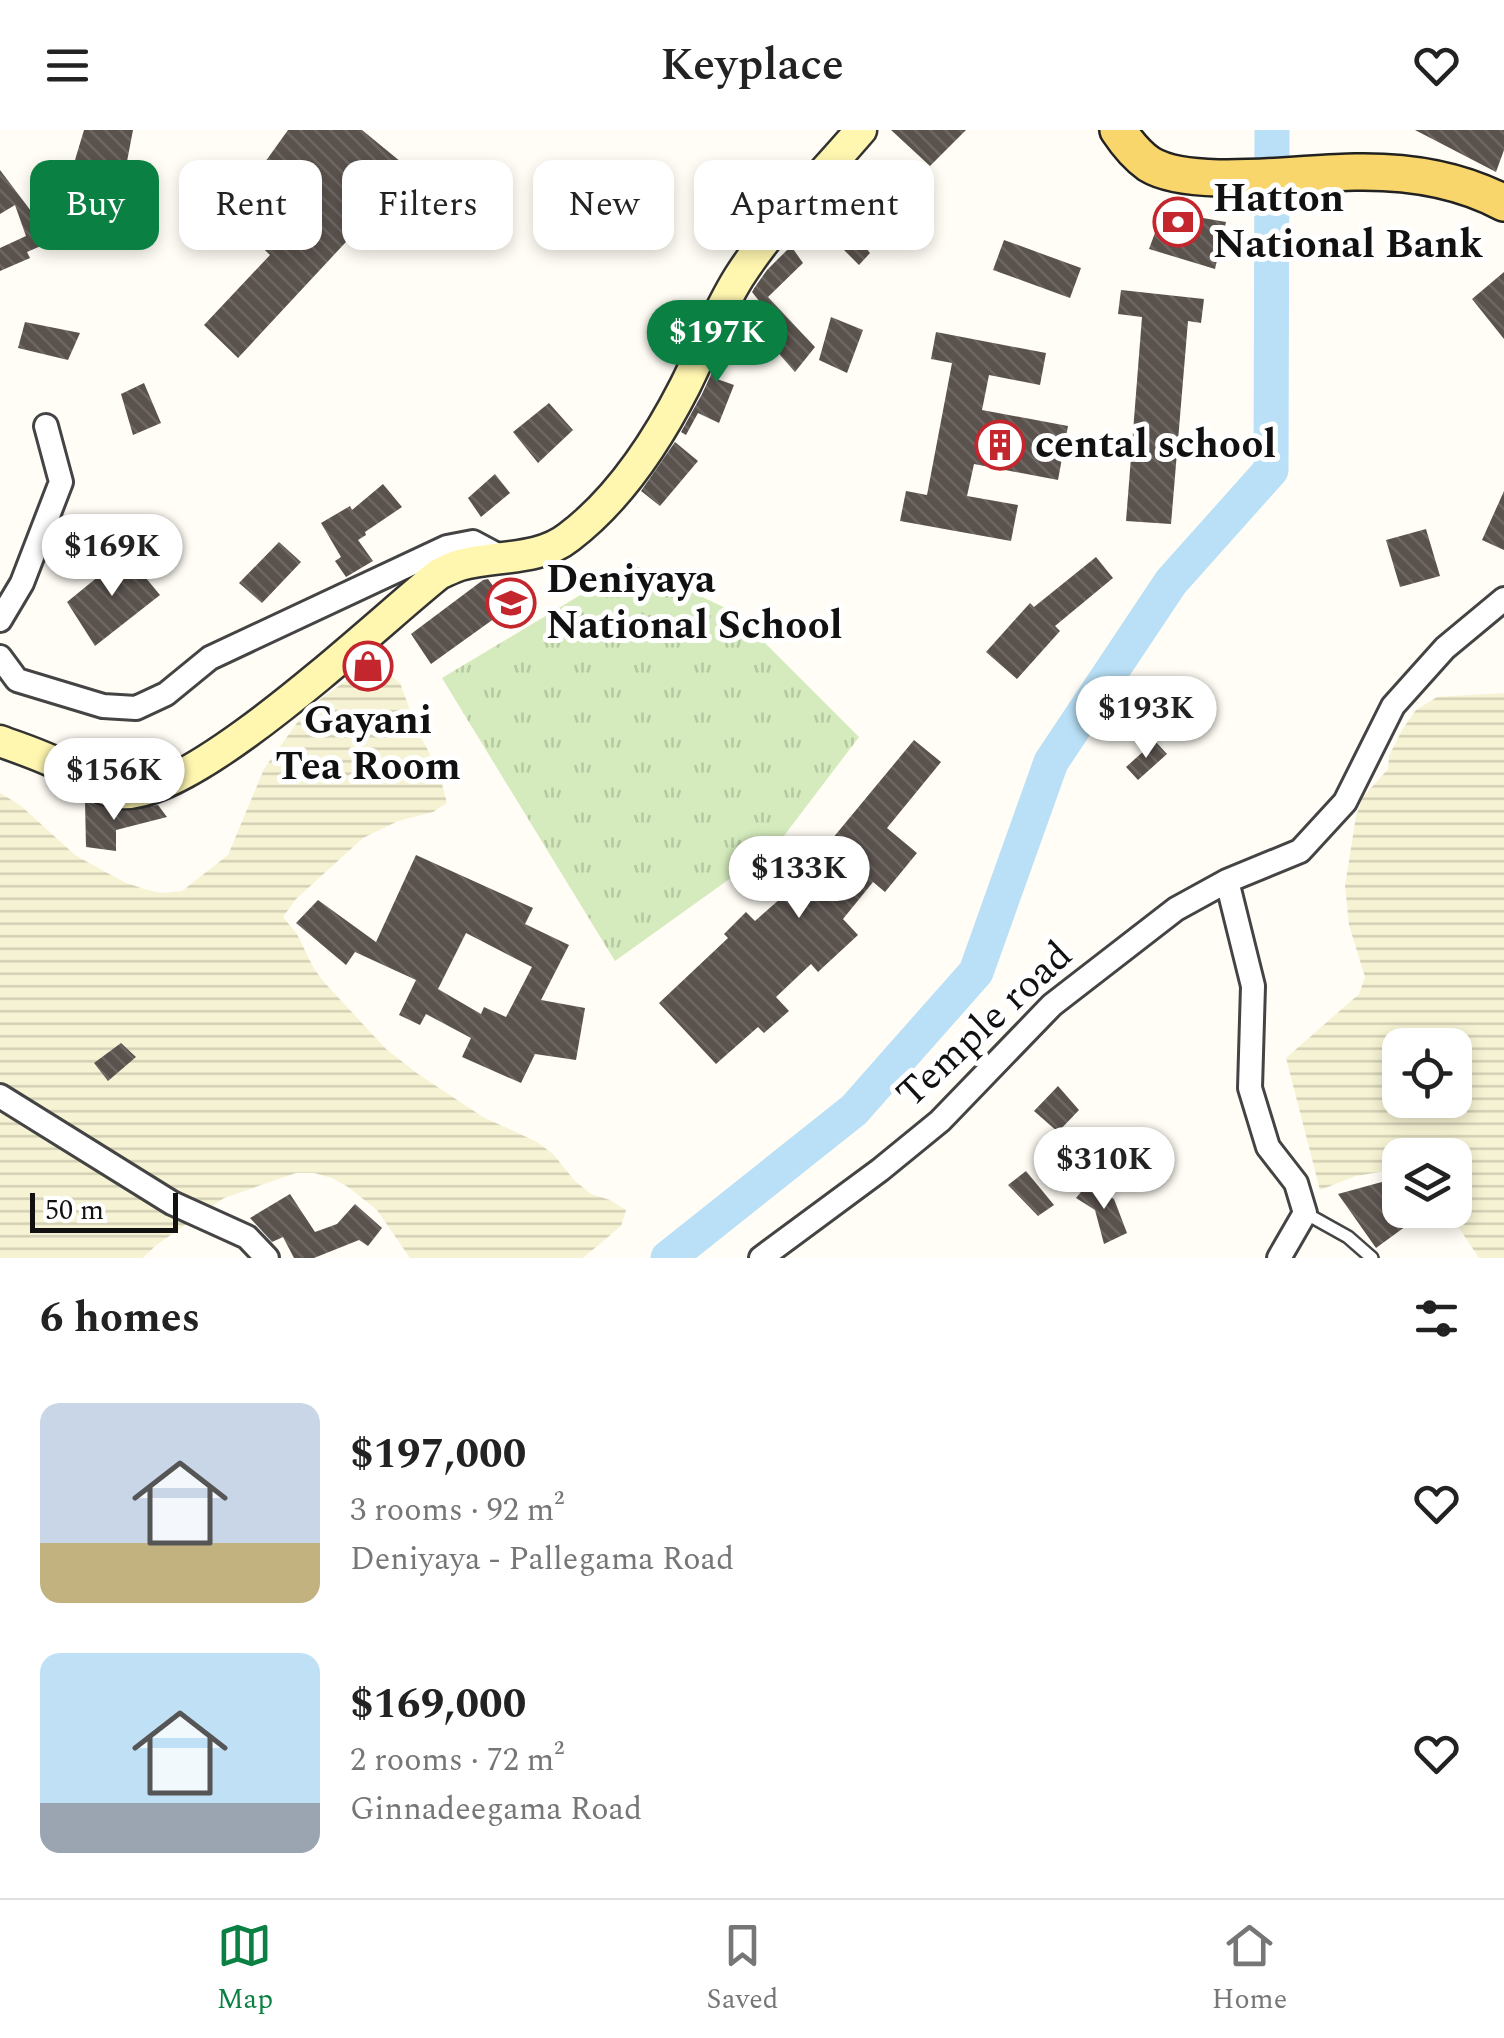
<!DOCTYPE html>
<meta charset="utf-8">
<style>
body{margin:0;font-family:Spectral,serif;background:#f6f6f6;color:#222;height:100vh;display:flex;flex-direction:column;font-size:38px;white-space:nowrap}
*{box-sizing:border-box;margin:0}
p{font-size:32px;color:#767676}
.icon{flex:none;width:55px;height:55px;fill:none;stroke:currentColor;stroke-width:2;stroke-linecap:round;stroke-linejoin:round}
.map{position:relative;height:1128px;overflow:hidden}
.details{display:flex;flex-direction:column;background:#fff;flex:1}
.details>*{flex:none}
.banner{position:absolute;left:30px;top:30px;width:1000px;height:90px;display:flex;gap:20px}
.controls{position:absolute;left:1382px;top:898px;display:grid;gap:20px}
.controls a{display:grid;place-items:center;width:90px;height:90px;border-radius:20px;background:#fff;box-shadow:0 5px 15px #0003;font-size:50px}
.scale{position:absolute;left:30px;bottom:25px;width:148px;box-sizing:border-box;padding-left:10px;border:5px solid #111;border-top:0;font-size:28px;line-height:35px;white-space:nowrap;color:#111;-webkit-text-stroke:8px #fff;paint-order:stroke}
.price{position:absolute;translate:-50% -85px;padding:0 22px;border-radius:35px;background:#fff;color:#222;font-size:32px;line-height:65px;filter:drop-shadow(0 2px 5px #0008)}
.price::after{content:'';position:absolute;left:50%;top:60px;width:30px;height:22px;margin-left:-15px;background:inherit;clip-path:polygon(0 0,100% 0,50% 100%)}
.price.selected{background:#0b8043;color:#fff}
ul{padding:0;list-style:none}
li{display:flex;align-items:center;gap:30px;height:250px;padding:0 40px}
li span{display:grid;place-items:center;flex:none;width:280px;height:200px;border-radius:20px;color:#555}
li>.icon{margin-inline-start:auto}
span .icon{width:120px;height:120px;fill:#fffc;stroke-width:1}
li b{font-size:42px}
h2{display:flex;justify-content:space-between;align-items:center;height:120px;padding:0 40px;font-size:42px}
.tag{padding:0 35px;border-radius:20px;background:#fff;box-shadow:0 5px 15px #0003;font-size:35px;line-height:90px}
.tag.selected{background:#0b8043;color:#fff}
header{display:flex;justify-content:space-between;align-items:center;height:130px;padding:0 40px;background:#fff;font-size:45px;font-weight:600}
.tabs{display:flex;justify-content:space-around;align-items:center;height:140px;border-top:2px solid #e0e0e0;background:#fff;font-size:28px;color:#767676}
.tabs a{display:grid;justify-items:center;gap:5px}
.tabs .selected{color:#0b8043}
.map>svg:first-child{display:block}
.farmland{fill:url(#farmland-rules);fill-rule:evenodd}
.grass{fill:url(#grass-tufts)}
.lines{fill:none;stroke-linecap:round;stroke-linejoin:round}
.river{stroke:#b9e0f7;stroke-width:35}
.building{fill:url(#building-back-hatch);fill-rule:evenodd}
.service-casing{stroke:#444;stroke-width:16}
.minor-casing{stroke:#444;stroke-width:28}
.secondary-casing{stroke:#333;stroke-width:35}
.primary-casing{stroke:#222;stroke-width:40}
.service{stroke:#fff;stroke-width:11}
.minor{stroke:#fff;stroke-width:22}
.secondary{stroke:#fff6b0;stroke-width:30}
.primary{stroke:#f9d66b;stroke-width:35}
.labels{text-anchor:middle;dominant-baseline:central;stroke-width:10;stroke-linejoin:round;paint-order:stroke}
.poi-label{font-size:40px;font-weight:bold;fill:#111;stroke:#fff;text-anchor:start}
.street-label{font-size:40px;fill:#111;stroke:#fff}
</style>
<header><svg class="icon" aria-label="menu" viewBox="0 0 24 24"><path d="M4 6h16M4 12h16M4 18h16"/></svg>Keyplace<svg class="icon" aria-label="heart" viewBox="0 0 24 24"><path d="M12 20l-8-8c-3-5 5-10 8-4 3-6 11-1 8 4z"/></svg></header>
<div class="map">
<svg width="1504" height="1128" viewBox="0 0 1504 1128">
<defs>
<pattern id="farmland-rules" width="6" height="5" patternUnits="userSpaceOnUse" patternTransform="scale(2.5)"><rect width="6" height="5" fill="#f6f3d4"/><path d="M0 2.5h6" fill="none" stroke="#d2cfb5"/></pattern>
<pattern id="grass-tufts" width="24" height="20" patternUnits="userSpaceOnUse" patternTransform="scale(2.5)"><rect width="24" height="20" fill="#d5ebbd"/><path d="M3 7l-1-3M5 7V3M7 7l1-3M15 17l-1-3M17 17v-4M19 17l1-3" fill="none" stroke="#b6c8a1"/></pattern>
<pattern id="building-back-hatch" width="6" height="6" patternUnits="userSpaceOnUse" patternTransform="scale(2.5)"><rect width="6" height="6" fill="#5a524d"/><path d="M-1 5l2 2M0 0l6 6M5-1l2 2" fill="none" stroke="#6d6662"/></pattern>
</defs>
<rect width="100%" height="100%" fill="#fffdf5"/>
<!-- farmland -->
<path class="farmland" d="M 386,542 L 400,553 L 419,604 L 438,639 L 447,673 L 433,682 L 398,691 L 363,708 L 296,769 L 283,787 L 297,804 L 313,837 L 323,851 L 386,919 L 418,944 L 483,987 L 537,1012 L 553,1024 L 575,1051 L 591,1064 L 610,1070 L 626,1080 L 621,1096 L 583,1128 L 410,1128 L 377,1080 L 348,1057 L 332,1048 L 314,1043 L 296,1043 L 224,1068 L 155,1116 L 143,1128 L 0,1128 L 0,663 L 20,675 L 75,725 L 91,734 L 124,752 L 144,759 L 162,763 L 182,761 L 228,725 L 264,639 L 299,590 L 315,573 L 347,550 L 366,544 Z
M 1504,563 L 1504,1128 L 1479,1128 L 1447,1080 L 1455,1080 L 1455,1025 L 1400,1025 L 1400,1041 L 1392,1040 L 1356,1046 L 1320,1060 L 1286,928 L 1359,864 L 1365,847 L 1349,795 L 1345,756 L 1356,686 L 1363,667 L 1388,639 L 1389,626 L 1402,600 L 1416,580 L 1437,567 ZM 1400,915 L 1455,915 L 1455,970 L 1400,970 Z"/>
<!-- grass -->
<path class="grass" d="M 632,434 L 734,482 L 859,607 L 777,715 L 615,831 L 442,548 Z"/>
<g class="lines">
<!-- river -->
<path class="river" d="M 668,1128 L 854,980 L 976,842 L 1051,632 L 1171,452 L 1271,340 L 1272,0"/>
</g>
<!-- building -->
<path class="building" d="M 84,0 L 133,0 L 120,68 L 122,69 L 111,99 L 57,85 L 66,105 L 27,122 L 30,128 L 0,141 L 0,118 L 26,106 L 15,75 L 0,84 L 0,40 L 34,85 L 72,71 L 81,42 L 72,40 Z
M 288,0 L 362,0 L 412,41 L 238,228 L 204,195 L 270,125 L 228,84 Z
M 891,0 L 966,0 L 930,36 Z
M 1415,0 L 1504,0 L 1504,20 L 1496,42 Z
M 840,52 L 867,91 L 853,102 L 870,123 L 859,135 L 837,113 L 835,114 L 813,82 Z
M 1163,81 L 1226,92 L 1215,139 L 1149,119 Z
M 1004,110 L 1081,138 L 1070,168 L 993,140 Z
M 791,116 L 803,133 L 768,167 L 815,217 L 795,242 L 744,184 L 760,172 L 752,162 L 755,157 L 767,140 Z
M 1504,142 L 1504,209 L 1472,169 Z
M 1121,160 L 1204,169 L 1201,193 L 1188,191 L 1171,394 L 1126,391 L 1142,187 L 1118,184 Z
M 831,187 L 863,200 L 847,243 L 819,230 Z
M 736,191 L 746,197 L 717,249 L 734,255 L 719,293 L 698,283 L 686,305 L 681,302 L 702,264 Z
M 25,192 L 80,203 L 68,230 L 18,218 Z
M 936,202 L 1046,223 L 1040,255 L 989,245 L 982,280 L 1068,296 L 1058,350 L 974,334 L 967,366 L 1018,375 L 1011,411 L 900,391 L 906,361 L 927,365 L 952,233 L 931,229 Z
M 144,253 L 161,293 L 133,305 L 121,264 Z
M 549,273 L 573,300 L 538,333 L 513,302 Z
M 675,312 L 698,331 L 660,376 L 641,361 Z
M 495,344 L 510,363 L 481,387 L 468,368 Z
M 383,354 L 402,377 L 365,402 L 366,405 L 358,410 L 373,431 L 346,447 L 335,431 L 341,427 L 321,393 L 350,376 L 352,380 Z
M 1504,361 L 1504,420 L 1482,410 Z
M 1426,399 L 1440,446 L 1400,457 L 1386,410 Z
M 279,412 L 301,432 L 262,473 L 239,453 Z
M 126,424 L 160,465 L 95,516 L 67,472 Z
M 1096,427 L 1113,448 L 1055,496 L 1060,501 L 1017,549 L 986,522 L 1030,473 L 1034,477 Z
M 488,449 L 509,478 L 431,534 L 411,504 L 483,450 Z
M 914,610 L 941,632 L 887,698 L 917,723 L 885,762 L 873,752 L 843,789 L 858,805 L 818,842 L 811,834 L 776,867 L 789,881 L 764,903 L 758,897 L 716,934 L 659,873 L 728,808 L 724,804 L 746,782 L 755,791 L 789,761 Z
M 1155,611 L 1167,624 L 1138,650 L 1126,637 Z
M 85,671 L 116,681 L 158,675 L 167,687 L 116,700 L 116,721 L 86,717 Z
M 416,725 L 533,778 L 525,794 L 569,815 L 541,870 L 585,878 L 576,930 L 535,924 L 521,953 L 462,927 L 471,908 L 426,884 L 420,895 L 399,885 L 416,850 L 355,822 L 346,835 L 296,793 L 318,770 L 376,812 ZM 466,803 L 532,837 L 506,887 L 484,877 L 481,884 L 438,859 Z
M 121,913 L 136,927 L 108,951 L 94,933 Z
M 1058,956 L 1079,980 L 1058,1002 L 1034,981 Z
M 1026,1041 L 1054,1075 L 1038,1086 L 1008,1055 Z
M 1400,1047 L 1400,1080 L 1428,1080 L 1376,1118 L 1338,1064 Z
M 1089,1052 L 1114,1069 L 1127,1103 L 1104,1114 L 1095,1080 L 1076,1068 Z
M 290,1064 L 315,1102 L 337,1094 L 355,1074 L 382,1098 L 368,1116 L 359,1110 L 314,1128 L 294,1128 L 283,1107 L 272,1112 L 250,1088 Z"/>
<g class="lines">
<!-- service casing -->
<g class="service-casing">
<path id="service" d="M 1305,1083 L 1348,1107 L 1372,1128"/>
</g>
<!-- minor casing -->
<g class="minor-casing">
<path id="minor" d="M 0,490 L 22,453 L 61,352 L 46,296
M 0,527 L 17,550 L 103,576 L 136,578 L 166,564 L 210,528 L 447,417 L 473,412 L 503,428
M 1227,751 L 1253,856 L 1250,958 L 1268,1017 L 1296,1053 L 1305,1083 L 1279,1128
M 0,966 L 172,1073 L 247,1107 L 267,1128
M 761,1128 L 880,1040 L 940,991 L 1052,875 L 1176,779 L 1227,751 L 1300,721 L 1345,672 L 1393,576 L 1445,518 L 1504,469"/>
</g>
<!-- secondary casing -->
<g class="secondary-casing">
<path id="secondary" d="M 0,611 C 21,619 44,626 64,637 C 82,647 98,660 119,663 C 192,672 378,492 439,444 C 446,441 453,437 460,435 C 496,425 539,431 569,407 C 619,369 657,311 685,256 C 703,220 717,182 739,147 C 773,94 820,48 861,0"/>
</g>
<!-- primary casing -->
<g class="primary-casing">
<path id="primary" d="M 1118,0 C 1126,12 1136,25 1149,34 C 1191,60 1304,42 1355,42 C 1406,41 1459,49 1504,73"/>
</g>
<!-- service -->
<use href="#service" class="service"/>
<!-- minor -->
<use href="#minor" class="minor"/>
<!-- secondary -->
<use href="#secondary" class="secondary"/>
<!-- primary -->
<use href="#primary" class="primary"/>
</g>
<!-- icons -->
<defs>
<g id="bank-ring" transform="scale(2.5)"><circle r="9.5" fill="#fff" stroke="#c4262e" stroke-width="1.5"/><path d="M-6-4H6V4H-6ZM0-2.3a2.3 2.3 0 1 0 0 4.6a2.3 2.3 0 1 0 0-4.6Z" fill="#c4262e"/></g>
<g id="building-ring" transform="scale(2.5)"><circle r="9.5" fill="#fff" stroke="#c4262e" stroke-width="1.5"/><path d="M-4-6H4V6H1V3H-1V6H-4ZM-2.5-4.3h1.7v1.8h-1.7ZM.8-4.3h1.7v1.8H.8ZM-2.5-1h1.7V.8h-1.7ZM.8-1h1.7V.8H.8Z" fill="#c4262e"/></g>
<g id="school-ring" transform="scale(2.5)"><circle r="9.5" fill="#fff" stroke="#c4262e" stroke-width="1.5"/><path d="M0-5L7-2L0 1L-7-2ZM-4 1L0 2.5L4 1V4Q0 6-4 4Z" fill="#c4262e"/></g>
<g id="shop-ring" transform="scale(2.5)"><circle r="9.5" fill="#fff" stroke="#c4262e" stroke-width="1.5"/><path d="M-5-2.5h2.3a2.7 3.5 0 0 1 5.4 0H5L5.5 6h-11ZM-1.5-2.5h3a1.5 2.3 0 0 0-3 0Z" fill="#c4262e"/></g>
</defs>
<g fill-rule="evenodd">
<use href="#bank-ring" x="1178" y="92"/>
<use href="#building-ring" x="1000" y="315"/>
<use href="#school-ring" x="511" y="473"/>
<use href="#shop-ring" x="368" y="536"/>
</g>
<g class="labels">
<!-- poi labels -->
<g class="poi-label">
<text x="1213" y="69">Hatton<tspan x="1213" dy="46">National Bank</tspan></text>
<text x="1035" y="315">cental school</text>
<text x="546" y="450">Deniyaya<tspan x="546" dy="46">National School</tspan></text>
<text x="368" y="591" text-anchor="middle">Gayani<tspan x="368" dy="46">Tea Room</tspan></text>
</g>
<!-- street labels -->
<g class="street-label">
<text transform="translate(985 895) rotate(-43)">Temple road</text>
</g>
</g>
</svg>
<div class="controls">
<a><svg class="icon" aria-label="locate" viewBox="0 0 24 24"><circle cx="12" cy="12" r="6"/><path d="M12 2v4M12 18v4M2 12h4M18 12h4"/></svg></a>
<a><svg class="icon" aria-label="layers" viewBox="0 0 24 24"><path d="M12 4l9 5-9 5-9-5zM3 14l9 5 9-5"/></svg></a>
</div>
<div class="scale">50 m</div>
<b class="price selected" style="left:717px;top:255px">$197K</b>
<b class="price" style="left:112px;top:469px">$169K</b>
<b class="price" style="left:1146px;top:631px">$193K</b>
<b class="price" style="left:114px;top:693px">$156K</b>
<b class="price" style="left:799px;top:791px">$133K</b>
<b class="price" style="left:1104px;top:1082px">$310K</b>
<div class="banner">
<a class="tag selected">Buy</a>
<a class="tag">Rent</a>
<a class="tag">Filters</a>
<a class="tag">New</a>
<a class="tag">Apartment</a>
</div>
</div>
<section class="details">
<h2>6 homes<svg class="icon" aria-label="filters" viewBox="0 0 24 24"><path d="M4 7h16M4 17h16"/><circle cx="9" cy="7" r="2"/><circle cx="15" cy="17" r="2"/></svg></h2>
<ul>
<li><span style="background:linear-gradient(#c9d6e8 70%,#c2b280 0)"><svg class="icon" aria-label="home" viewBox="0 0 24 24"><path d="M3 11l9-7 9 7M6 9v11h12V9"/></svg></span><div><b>$197,000</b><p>3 rooms · 92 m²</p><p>Deniyaya - Pallegama Road</p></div><svg class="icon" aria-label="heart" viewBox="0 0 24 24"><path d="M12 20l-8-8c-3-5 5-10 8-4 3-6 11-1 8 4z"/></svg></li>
<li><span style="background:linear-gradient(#bfe0f5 75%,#9aa5b1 0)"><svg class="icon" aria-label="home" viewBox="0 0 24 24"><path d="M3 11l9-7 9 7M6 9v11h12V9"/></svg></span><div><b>$169,000</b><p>2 rooms · 72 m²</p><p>Ginnadeegama Road</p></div><svg class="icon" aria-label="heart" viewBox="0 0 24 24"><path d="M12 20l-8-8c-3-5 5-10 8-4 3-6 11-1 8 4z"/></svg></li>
</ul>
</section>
<nav class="tabs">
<a class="selected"><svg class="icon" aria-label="map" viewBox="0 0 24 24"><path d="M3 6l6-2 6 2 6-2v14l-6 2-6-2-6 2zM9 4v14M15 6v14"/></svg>Map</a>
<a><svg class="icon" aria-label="saved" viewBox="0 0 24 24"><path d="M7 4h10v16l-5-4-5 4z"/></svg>Saved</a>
<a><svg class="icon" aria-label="home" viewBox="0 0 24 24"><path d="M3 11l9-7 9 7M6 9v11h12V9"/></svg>Home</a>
</nav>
